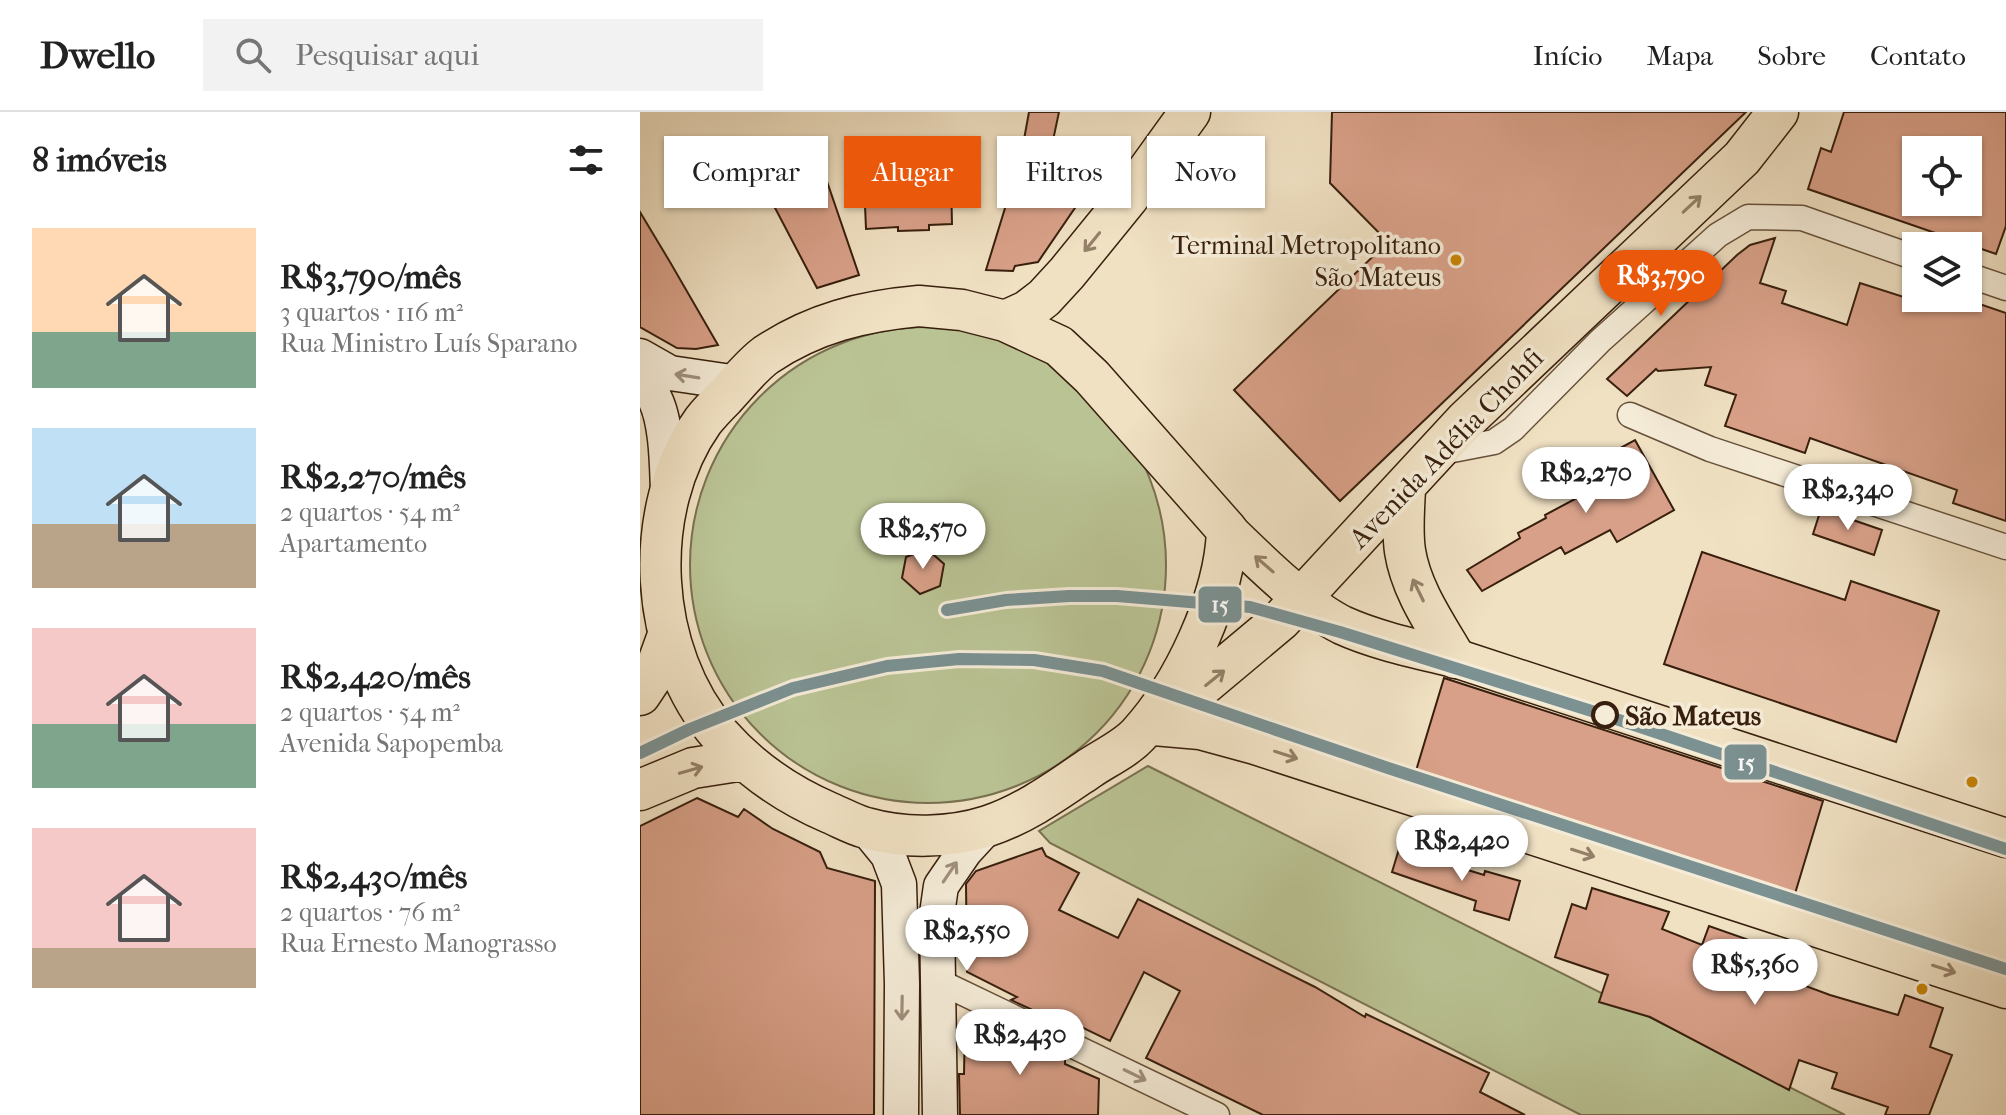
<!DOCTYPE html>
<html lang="pt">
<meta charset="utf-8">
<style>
body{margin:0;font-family:"IM FELL French Canon",serif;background:#f2f2f2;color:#222;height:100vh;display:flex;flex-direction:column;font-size:30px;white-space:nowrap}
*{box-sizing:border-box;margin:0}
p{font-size:26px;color:#767676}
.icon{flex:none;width:44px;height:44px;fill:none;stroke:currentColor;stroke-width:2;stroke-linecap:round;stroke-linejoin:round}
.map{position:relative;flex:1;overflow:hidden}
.details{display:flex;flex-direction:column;background:#fff;width:640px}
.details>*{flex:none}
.guide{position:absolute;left:24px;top:24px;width:760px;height:72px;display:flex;gap:16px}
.controls{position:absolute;left:1262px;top:24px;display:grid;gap:16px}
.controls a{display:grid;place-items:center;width:80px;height:80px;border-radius:0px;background:#fff;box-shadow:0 2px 6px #0004;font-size:40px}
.price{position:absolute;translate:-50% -68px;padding:0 18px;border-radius:28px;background:#fff;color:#222;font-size:26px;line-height:52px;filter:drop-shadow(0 2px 4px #0008)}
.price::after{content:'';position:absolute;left:50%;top:48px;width:24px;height:18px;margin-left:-12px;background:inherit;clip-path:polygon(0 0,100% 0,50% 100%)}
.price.active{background:#ea580c;color:#fff}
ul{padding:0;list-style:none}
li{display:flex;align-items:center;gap:24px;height:200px;padding:0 32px}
li span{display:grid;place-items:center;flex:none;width:224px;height:160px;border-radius:0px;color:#555}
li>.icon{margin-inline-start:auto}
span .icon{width:96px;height:96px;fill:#fffc;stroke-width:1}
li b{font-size:34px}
h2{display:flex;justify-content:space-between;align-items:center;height:96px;padding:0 32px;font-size:34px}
.pill{padding:0 28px;border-radius:0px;background:#fff;box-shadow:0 2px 6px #0004;font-size:28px;line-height:72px}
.pill.active{background:#ea580c;color:#fff}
header{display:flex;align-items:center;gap:48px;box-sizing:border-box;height:112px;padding:0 40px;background:#fff;border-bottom:2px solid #e0e0e0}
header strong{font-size:38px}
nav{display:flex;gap:44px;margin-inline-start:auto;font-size:28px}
.search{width:560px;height:72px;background:#f2f2f2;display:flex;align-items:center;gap:20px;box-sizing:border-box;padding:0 28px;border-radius:0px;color:#767676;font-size:30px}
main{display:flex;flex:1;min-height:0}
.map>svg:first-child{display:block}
.green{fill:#bac394;stroke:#797150;stroke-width:2}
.building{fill:#d8a088;stroke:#381f0d;stroke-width:2;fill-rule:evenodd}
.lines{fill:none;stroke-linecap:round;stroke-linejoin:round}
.minor-casing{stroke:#66503a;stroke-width:27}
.secondary-casing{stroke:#381f0d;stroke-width:37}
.primary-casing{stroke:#381f0d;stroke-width:41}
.trunk-casing{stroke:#381f0d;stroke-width:43}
.minor{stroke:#f5ecd8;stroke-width:24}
.secondary{stroke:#f5ecd8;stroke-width:34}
.primary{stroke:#f0e1c3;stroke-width:38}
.trunk{stroke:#f0e1c3;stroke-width:40}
.metro-1-casing{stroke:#f5ecd8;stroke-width:18}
.metro-1{stroke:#7b9192;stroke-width:12}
.oneway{stroke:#948068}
.oneway2{stroke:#a0907d}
.bus-dot{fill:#c78403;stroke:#f5ecd8;stroke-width:3}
.stop-dot{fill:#f5ecd8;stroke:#381f0d;stroke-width:4}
.labels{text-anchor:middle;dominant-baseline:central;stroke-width:7;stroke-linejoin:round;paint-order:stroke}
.bus-label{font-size:26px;fill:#381f0d;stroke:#f5ecd8;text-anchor:end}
.street-label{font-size:28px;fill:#381f0d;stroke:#f5ecd8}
.stop-label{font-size:28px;font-weight:bold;fill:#381f0d;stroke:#f5ecd8;text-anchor:start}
.line-badge{stroke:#f5ecd8;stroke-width:3}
.badge-label{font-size:22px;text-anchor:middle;font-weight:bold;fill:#fff}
</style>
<header>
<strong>Dwello</strong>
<div class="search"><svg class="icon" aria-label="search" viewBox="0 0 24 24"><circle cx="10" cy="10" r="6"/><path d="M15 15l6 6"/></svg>Pesquisar aqui</div>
<nav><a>Início</a><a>Mapa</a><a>Sobre</a><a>Contato</a></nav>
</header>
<main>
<section class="details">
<h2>8 imóveis<svg class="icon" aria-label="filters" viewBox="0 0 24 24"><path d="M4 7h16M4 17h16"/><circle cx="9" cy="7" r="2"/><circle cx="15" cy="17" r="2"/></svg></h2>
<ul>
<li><span style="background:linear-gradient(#ffd9b3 65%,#7fa58c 0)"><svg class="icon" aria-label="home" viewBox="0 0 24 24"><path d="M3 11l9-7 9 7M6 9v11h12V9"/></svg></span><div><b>R$3,790/mês</b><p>3 quartos · 116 m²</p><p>Rua Ministro Luís Sparano</p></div></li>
<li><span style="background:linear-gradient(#bfe0f5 60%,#b9a48a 0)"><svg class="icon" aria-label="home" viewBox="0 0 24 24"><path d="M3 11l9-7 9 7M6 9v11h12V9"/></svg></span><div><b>R$2,270/mês</b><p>2 quartos · 54 m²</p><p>Apartamento</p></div></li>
<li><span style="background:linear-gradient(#f6c9c9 60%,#7fa58c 0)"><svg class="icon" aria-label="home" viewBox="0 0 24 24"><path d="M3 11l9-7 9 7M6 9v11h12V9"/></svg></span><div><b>R$2,420/mês</b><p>2 quartos · 54 m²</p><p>Avenida Sapopemba</p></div></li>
<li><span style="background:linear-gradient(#f6c9c9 75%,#b9a48a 0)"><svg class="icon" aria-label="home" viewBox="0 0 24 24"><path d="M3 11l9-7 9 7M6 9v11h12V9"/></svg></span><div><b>R$2,430/mês</b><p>2 quartos · 76 m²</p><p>Rua Ernesto Manograsso</p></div></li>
</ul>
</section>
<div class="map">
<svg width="1366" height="1003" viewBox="0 0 1366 1003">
<rect width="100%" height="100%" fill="#f0e1c3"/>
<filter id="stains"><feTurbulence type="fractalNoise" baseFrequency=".0025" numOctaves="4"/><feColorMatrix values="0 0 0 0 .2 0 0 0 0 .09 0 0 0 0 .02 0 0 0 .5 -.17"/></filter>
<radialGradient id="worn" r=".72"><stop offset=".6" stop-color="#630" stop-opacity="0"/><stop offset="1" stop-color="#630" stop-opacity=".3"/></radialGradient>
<!-- green -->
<path class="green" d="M50 453a238 238 0 1 1 476 0a238 238 0 1 1-476 0Z
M 508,654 L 1205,1003 L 941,1003 L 410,731 L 399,719 Z"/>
<!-- building -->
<path class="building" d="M 389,0 L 419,0 L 412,33 L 467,49 L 398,150 L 375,154 L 373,159 L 346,158 L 381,44 Z
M 692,0 L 1106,0 L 700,389 L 594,278 L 748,130 L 690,71 Z
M 1204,0 L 1366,0 L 1366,114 L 1356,142 L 1168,77 L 1181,36 L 1191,40 ZM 1276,38 L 1328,38 L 1328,90 L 1276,90 Z
M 180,49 L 219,163 L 177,176 L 122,71 Z
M 311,67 L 312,112 L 289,113 L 289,118 L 258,119 L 258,115 L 226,117 L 224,70 Z
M 0,100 L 30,150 L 78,233 L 56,237 L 37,236 L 0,215 Z
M 1135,126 L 1120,171 L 1146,179 L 1142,191 L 1207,213 L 1220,171 L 1298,196 L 1301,186 L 1322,186 L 1366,201 L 1366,409 L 1313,391 L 1317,378 L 1170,326 L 1165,341 L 1085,314 L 1096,283 L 1065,273 L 1071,255 L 1018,259 L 1016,257 L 987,284 L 967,267 L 1097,143 L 1110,133 Z
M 995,328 L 1034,398 L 977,430 L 970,418 L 925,442 L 921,435 L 842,479 L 827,458 L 880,426 L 878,421 L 906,406 L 905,403 L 950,379 L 938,359 Z
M 1181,397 L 1242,418 L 1234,443 L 1173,422 Z
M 287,437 L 304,452 L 300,474 L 280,482 L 262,466 L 266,445 Z
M 1062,440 L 1205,488 L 1211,469 L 1299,499 L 1256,630 L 1024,552 Z
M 804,566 L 1183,689 L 1154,785 L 775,662 Z
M 57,686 L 98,705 L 104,697 L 133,717 L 180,740 L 187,756 L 235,769 L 234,1003 L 0,1003 L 0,714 Z
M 402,736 L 406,744 L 439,761 L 419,798 L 478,826 L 498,787 L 675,875 L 725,905 L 726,902 L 849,961 L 840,980 L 885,1003 L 623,1003 L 506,946 L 540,879 L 504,860 L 470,929 L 425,907 L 425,913 L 371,888 L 377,885 L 327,860 L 326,772 L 336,759 Z
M 759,737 L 844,763 L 845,759 L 880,769 L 869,808 L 834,798 L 836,789 L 752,760 Z
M 952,776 L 1029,800 L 1022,817 L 1062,833 L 1069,814 L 1109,828 L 1101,850 L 1190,883 L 1258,903 L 1265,883 L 1303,896 L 1290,935 L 1312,943 L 1289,1003 L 1245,1003 L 1248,995 L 1192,976 L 1197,961 L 1159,948 L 1149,978 L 1010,905 L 959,890 L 968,863 L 915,845 L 932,792 L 946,797 Z
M 337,904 L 425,947 L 425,952 L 459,967 L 458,1003 L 320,1003 L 319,962 L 324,962 L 325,910 Z"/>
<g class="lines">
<!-- minor casing -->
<g class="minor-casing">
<path id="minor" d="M 1328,163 L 1366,176
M 990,303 L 1070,337 L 1366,435
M 797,341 L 854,330 L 873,317 L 960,229 L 1078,123 L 1108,105 L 1162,106 L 1276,146
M 298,869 L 577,1003"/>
</g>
<!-- secondary casing -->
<g class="secondary-casing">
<path id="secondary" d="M 0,244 L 30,261 L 98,271
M 0,272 C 4,276 11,281 14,285 C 27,309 27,353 28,380
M 226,716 L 248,743 L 259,772 L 262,872 L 261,1003
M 300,1003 L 297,802 L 301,774 L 325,739 L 348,714"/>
</g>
<!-- primary casing -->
<g class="primary-casing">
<path id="primary" d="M 587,418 C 618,448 664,494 702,513 C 737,529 778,537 815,546 L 1366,726
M 514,614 L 560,618 L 615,633 L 1366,877"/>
</g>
<!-- trunk casing -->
<g class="trunk-casing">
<path id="trunk" d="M 279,194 L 322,198 L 365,209 L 419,234 L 452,265 L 587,418 C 585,485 543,574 498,623 C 486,636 465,646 450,656 C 419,677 385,702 348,714 C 311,726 264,727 226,716 C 214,713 202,706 190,701 C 148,683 111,658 80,623 C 8,541 0,398 63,309 C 70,300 78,292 85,285 C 98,271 111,254 126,243 C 174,211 223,199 279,194 Z
M 365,209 L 387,199 L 404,186 L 427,161 L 488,86 L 550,0
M 765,377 C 764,398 762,419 765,439 C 771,478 796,513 815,546
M 0,583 L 14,562 L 28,523
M 524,606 L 641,508 L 825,309 L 1102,46 L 1138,0
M 0,678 L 53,656 L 104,648"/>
</g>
<!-- minor -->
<use href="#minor" class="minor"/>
<!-- secondary -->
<use href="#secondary" class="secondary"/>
<!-- primary -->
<use href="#primary" class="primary"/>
<!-- trunk -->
<use href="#trunk" class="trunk"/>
<!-- metro-1 casing -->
<g class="metro-1-casing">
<path id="metro-1" d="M 307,498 L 366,488 L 429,484 L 477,484 L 610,495 L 700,520 L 958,601 L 1366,737
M 0,641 L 50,617 L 153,576 L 247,554 L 319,547 L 394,548 L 463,559 L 748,656 L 1366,857"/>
</g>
<!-- metro-1 -->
<use href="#metro-1" class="metro-1"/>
</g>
<!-- one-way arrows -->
<defs><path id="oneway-shaft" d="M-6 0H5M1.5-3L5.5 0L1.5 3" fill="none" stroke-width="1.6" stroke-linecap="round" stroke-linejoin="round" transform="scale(2)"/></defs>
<g class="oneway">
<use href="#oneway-shaft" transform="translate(1052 92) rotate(-43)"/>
<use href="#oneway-shaft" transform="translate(452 130) rotate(129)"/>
<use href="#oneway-shaft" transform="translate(624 452) rotate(-139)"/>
<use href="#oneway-shaft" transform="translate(778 478) rotate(-116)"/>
<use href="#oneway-shaft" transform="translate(575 566) rotate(-39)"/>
<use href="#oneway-shaft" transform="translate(646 643) rotate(18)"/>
<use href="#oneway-shaft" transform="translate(51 658) rotate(-16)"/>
<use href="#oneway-shaft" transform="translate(943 741) rotate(18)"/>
<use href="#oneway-shaft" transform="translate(1304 857) rotate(18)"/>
</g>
<g class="oneway2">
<use href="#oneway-shaft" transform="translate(47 264) rotate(-171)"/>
<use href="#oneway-shaft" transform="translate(310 760) rotate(-56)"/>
<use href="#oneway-shaft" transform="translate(262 896) rotate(91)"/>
<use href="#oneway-shaft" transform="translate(495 963) rotate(26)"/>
</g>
<!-- markers -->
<g class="bus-dot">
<circle cx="816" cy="148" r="7"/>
<circle cx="1332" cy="670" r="7"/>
<circle cx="1282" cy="877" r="7"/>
</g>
<circle class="stop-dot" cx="965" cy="603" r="12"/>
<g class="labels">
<!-- bus labels -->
<g class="bus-label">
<text x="801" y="133">Terminal Metropolitano<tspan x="801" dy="32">São Mateus</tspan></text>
</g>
<!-- street labels -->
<g class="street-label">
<text transform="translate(806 336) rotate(-46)">Avenida Adélia Chohfi</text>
</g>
<!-- stop labels -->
<g class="stop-label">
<text x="985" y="603">São Mateus</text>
</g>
</g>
<g class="line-badge">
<rect x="557" y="473" width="46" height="39" rx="8" fill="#7b9192"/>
<rect x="1083" y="631" width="45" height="38" rx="8" fill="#7b9192"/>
</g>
<g class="badge-label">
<text x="580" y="500">15</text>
<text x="1106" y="658">15</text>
</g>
<rect width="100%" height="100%" filter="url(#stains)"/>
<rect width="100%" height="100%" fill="url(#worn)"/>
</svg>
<div class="controls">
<a><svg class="icon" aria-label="locate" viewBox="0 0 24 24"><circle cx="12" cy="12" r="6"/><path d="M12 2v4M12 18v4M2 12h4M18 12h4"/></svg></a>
<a><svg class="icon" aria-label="layers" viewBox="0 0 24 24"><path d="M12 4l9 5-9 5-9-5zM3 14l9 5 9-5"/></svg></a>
</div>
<b class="price active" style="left:1021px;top:206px">R$3,790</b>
<b class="price" style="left:946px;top:403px">R$2,270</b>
<b class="price" style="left:1208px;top:420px">R$2,340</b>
<b class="price" style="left:283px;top:459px">R$2,570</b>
<b class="price" style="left:822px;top:771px">R$2,420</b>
<b class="price" style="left:327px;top:861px">R$2,550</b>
<b class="price" style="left:1115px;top:895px">R$5,360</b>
<b class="price" style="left:380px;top:965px">R$2,430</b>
<div class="guide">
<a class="pill">Comprar</a>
<a class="pill active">Alugar</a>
<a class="pill">Filtros</a>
<a class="pill">Novo</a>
</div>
</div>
</main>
